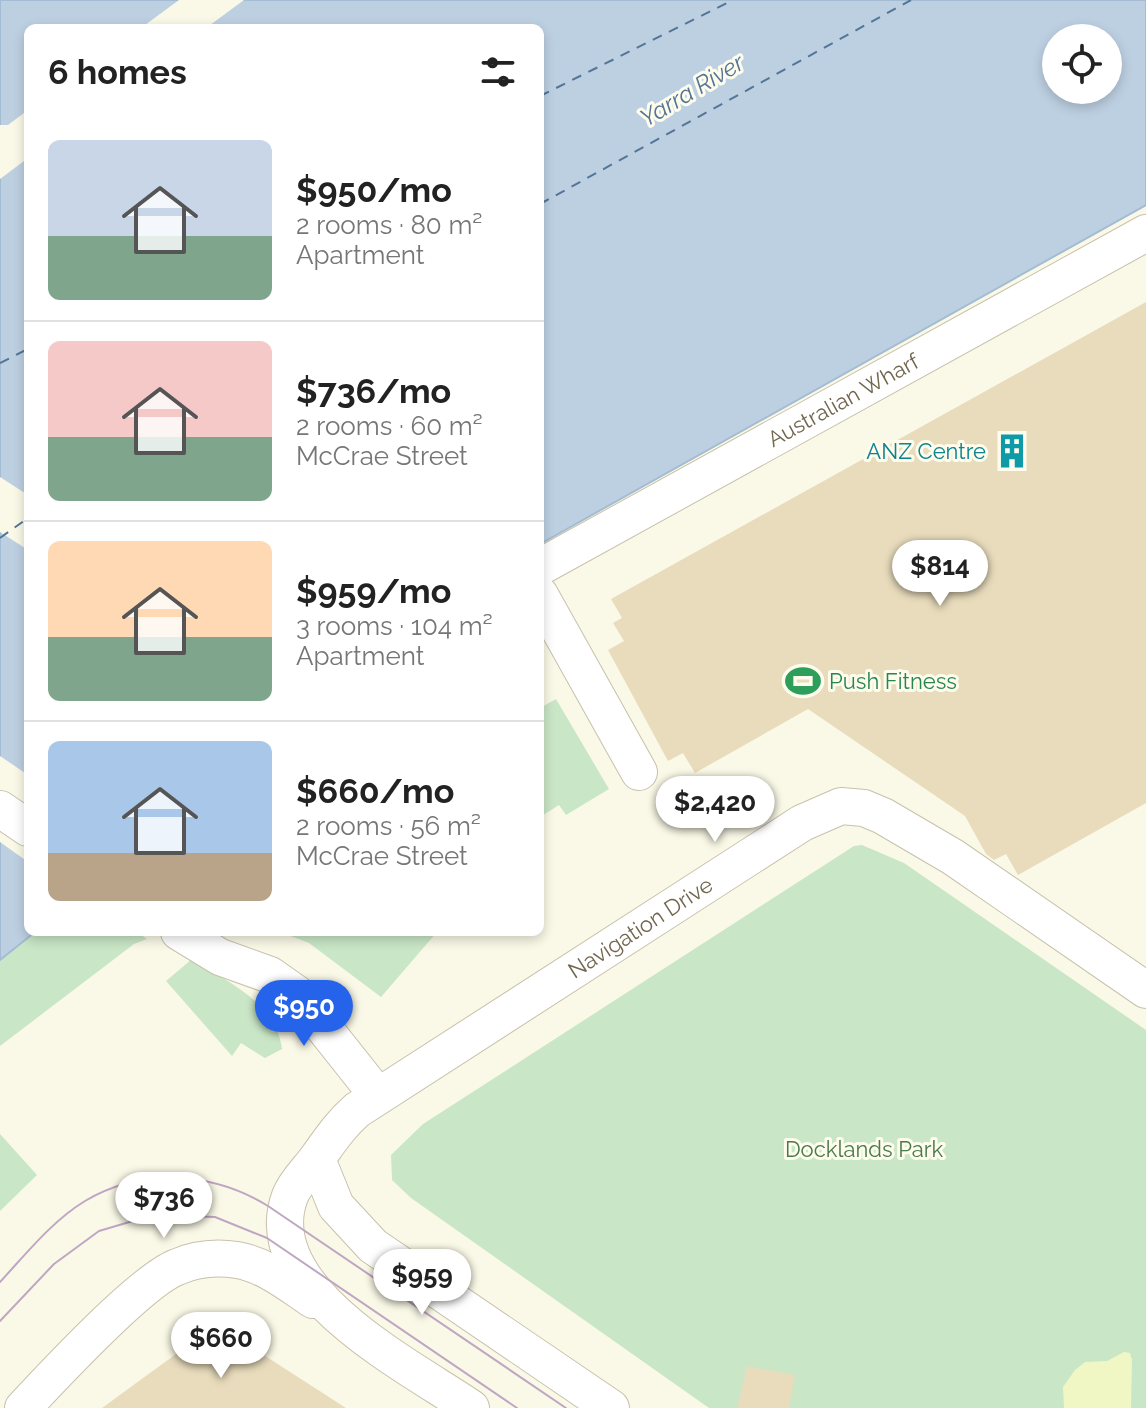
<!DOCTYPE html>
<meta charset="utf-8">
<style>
body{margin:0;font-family:Raleway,sans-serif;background:#f2f2f2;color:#222;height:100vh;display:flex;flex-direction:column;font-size:30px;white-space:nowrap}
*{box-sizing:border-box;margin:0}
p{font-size:26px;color:#767676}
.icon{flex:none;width:44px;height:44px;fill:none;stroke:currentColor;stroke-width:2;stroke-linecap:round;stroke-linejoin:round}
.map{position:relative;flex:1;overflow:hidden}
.details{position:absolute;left:24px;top:24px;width:520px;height:912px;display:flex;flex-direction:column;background:#fff;border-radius:12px;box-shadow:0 4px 12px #0003}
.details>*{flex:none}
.tools{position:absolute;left:1042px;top:24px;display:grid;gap:16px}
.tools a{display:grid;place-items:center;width:80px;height:80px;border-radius:50%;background:#fff;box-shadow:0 4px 12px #0003;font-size:40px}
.price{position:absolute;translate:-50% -68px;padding:0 18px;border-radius:28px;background:#fff;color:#222;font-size:26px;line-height:52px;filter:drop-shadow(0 2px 4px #0008)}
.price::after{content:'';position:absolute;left:50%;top:48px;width:24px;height:18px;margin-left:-12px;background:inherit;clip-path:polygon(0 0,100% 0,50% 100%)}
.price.on{background:#2563eb;color:#fff}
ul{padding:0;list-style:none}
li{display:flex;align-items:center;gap:24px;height:200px;padding:0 24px}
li+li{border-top:2px solid #e0e0e0}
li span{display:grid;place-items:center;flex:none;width:224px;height:160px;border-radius:12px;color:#555}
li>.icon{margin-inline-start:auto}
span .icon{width:96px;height:96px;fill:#fffc;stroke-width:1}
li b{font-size:34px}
h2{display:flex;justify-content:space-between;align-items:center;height:96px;padding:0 24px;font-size:34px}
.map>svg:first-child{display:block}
.green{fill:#c9e6c6}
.sand{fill:#f1f6c5}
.water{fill:#bdd0e2;stroke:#a4bcd3;stroke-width:2;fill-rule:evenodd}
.pier{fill:#faf9e7}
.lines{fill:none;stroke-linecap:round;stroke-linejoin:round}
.ferry{stroke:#547596;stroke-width:2;stroke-dasharray:10 8;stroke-linecap:butt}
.building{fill:#e8dcbc}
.street-casing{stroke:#c8c1ac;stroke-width:38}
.street{stroke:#fff;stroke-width:36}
.tram{stroke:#bfa6c3;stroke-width:2}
.labels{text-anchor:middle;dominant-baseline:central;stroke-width:6;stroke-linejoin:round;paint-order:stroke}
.street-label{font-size:22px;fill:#71664e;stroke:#fdfced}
.culture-label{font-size:22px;fill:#0d838f;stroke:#fdfced;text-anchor:end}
.leisure-label{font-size:22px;fill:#27864d;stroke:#fdfced;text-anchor:start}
.park-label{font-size:22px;fill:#4a7b4b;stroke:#fdfced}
.water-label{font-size:24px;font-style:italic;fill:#547596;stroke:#fdfced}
</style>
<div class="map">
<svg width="1146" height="1408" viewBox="0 0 1146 1408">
<rect width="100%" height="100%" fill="#faf9e7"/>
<!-- green -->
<path class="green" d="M 556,699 L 609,789 L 566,815 L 559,805 L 540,817 L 540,708 Z
M 862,845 L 904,863 L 1146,1030 L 1146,1408 L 709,1408 L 411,1198 L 392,1180 L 391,1155 L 423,1124 L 854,846 Z
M 35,932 L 137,932 L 147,939 L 134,944 L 0,1046 L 0,960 Z
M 280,932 L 437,932 L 381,997 L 309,943 Z
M 192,959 C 228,983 276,1002 282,1049 L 265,1058 L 241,1043 L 232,1056 L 166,981 Z
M 0,1134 L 37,1175 L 0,1211 Z"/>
<!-- sand -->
<path class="sand" d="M 1124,1352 L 1130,1353 L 1132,1360 L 1131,1408 L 1064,1408 L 1063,1387 L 1075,1370 L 1085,1362 L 1107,1361 Z"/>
<!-- water -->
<path class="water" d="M 0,0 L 1146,0 L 1146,205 L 540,544 L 540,28 L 28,28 L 28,932 L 35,932 L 0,960 ZM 1056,38 L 1108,38 L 1108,90 L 1056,90 Z"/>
<!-- pier -->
<path class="pier" d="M 179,0 L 244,0 L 206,28 L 141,28 Z
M 28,110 L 28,158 L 0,179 L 0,125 L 8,125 Z
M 0,477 L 28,495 L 28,550 L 0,532 Z
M 0,756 L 28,775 L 28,862 L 0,842 Z"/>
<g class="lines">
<!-- ferry -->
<path class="ferry" d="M 540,96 L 733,0
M 540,204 L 911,0
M 0,363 L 28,349
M 0,538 L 28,518"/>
</g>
<!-- building -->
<path class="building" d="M 1146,302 L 1146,803 L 1018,875 L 1006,854 L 994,860 L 986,854 L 965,816 L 808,709 L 695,773 L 683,753 L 668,761 L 608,650 L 624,641 L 613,623 L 622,618 L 611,599 Z
M 228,1316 L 226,1346 L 253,1348 L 346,1408 L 102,1408 Z
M 747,1366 L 795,1375 L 789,1408 L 737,1408 Z"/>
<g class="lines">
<!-- street casing -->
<g class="street-casing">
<g id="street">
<path id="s1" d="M 540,567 L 1146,233"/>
<path d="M 540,595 L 639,772"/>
<path d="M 0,809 L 28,828"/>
<path d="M 179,932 L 220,957 L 270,975 L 297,994 L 378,1096"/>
<path d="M 317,1159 L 336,1206 L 373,1246 L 611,1408"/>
<path d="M 23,1408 C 52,1377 141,1281 177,1267 C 195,1259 217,1257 237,1260 C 266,1265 289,1284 313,1300"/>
<path id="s2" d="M 471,1408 C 410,1366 255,1289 290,1196 C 296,1181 309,1170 318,1157 C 331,1139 340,1125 357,1110 L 802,823 L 841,806 L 864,808 L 883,816 L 953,857 L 1146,990"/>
</g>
</g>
<!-- street -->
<use href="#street" class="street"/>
<!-- tram -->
<path class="tram" d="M 0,1282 C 26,1254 52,1221 85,1201 C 143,1167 213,1172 268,1206 L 566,1408
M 0,1321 L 54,1264 L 99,1231 L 153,1215 L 215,1217 L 267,1238 L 517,1408"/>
</g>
<!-- icons -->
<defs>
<g id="building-bare" transform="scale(2.76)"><path d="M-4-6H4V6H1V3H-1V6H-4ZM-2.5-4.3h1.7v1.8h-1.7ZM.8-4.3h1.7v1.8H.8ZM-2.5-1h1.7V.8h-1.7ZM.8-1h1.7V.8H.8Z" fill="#0f9aa8" stroke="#fdfced" stroke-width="2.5" paint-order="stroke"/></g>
<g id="stadium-bare" transform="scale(2.76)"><path d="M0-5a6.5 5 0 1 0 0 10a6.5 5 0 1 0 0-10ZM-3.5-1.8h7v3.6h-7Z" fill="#2e9e5b" stroke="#fdfced" stroke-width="2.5" paint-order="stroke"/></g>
</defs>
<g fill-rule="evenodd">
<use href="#building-bare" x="1012" y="451"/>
<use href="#stadium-bare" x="803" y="681"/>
</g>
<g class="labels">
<!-- street labels -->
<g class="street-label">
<text stroke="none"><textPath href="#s1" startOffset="346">Australian Wharf</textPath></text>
<text stroke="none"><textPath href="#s2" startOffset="746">Navigation Drive</textPath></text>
</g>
<!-- culture labels -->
<g class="culture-label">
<text x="986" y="451">ANZ Centre</text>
</g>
<!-- leisure labels -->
<g class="leisure-label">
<text x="829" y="681">Push Fitness</text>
</g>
<!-- park labels -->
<g class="park-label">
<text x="864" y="1149">Docklands Park</text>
</g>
<!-- water labels -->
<g class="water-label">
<text transform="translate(692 90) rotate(-31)">Yarra River</text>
</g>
</g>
</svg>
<div class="tools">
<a><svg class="icon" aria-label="locate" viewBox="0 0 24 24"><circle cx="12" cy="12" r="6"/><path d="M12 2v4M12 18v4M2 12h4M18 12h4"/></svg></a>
</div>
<b class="price" style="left:940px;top:608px">$814</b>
<b class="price" style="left:715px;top:844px">$2,420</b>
<b class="price on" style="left:304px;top:1048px">$950</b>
<b class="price" style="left:164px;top:1240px">$736</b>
<b class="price" style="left:422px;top:1317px">$959</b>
<b class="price" style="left:221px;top:1380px">$660</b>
<section class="details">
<h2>6 homes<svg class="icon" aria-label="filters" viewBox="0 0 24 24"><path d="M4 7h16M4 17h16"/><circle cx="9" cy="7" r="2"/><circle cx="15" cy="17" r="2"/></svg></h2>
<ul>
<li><span style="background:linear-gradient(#c9d6e8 60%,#7fa58c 0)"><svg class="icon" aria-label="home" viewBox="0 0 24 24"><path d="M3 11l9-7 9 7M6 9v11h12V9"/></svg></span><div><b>$950/mo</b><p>2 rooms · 80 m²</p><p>Apartment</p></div></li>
<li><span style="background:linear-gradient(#f6c9c9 60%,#7fa58c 0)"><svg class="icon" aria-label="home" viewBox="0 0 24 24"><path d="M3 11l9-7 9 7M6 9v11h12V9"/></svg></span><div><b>$736/mo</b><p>2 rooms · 60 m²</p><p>McCrae Street</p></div></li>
<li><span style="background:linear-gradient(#ffd9b3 60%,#7fa58c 0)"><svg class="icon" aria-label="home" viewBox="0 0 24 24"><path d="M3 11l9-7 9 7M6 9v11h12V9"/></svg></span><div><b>$959/mo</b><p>3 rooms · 104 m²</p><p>Apartment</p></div></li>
<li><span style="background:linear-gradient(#a9c7e8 70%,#b9a48a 0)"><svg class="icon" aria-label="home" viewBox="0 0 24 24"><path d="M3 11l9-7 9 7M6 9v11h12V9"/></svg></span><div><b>$660/mo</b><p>2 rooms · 56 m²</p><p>McCrae Street</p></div></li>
</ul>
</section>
</div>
